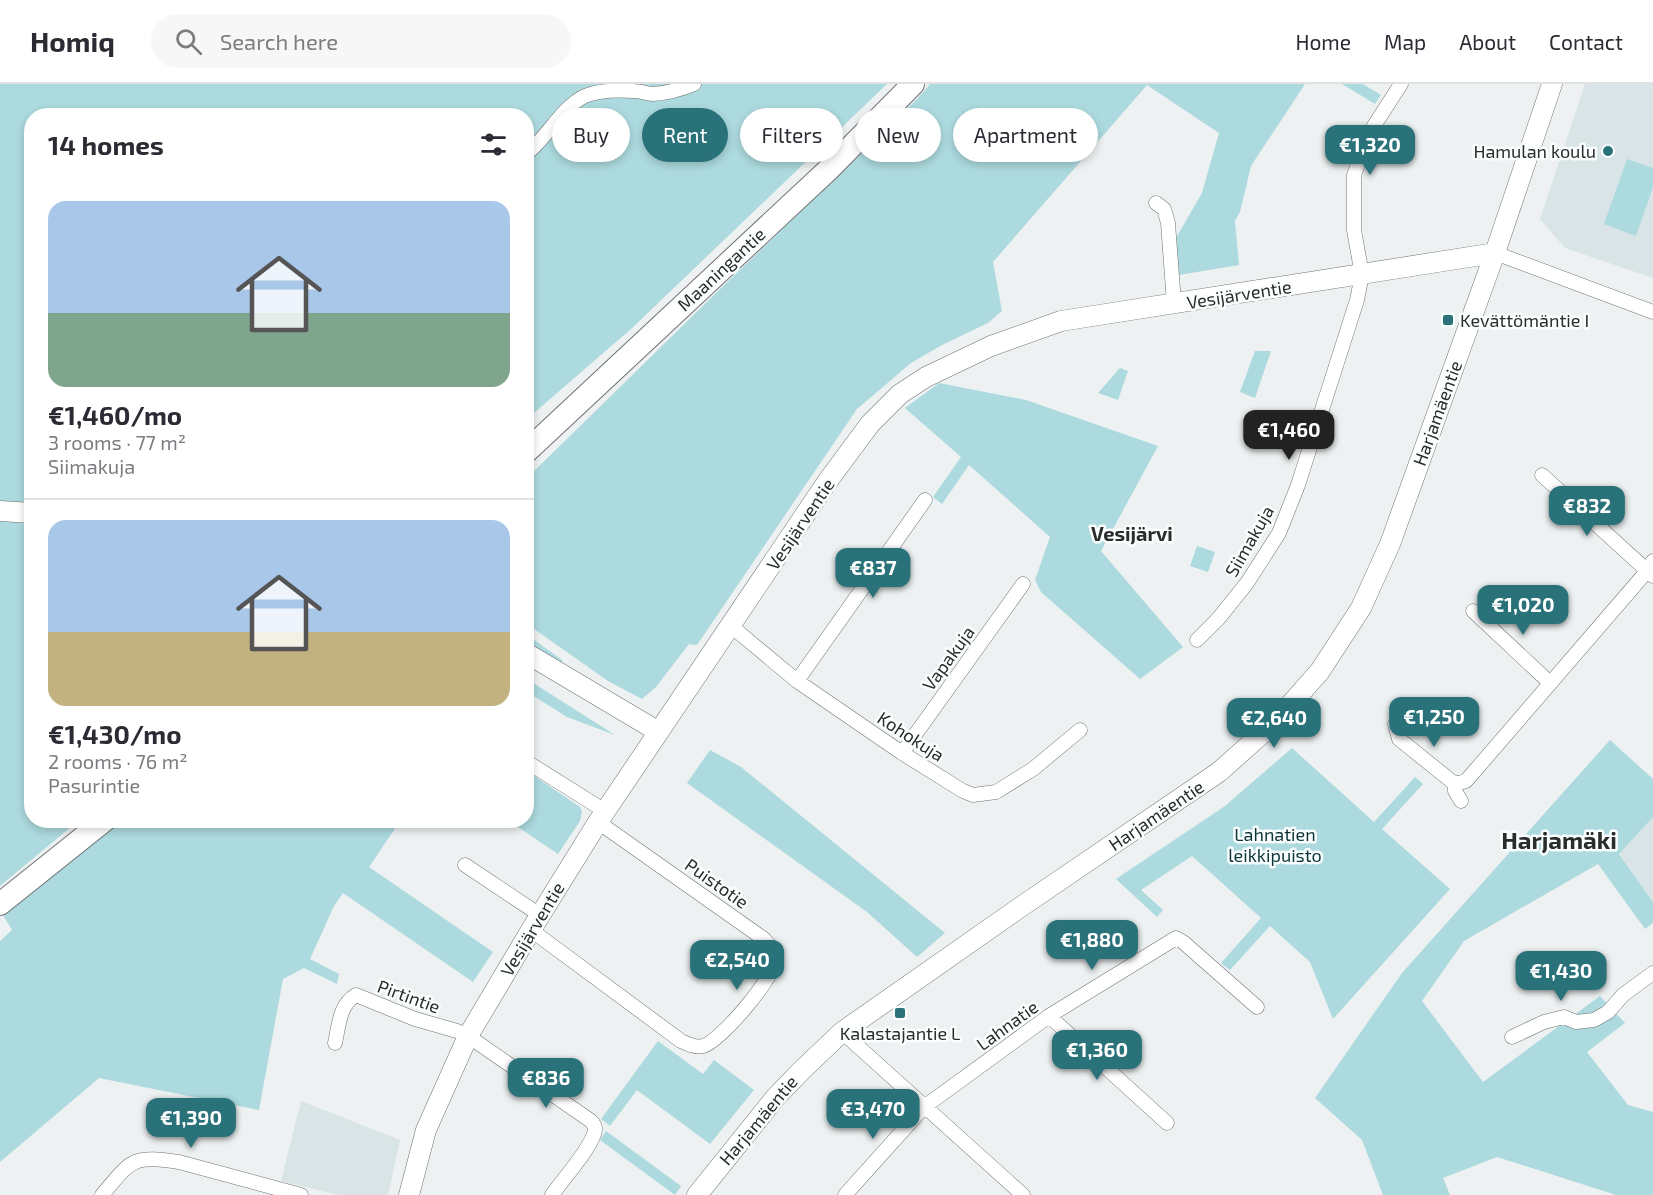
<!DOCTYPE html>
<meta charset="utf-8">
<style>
body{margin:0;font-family:"Exo 2",sans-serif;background:#f7f7f7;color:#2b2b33;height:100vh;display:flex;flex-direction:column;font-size:22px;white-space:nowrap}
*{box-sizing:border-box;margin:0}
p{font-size:20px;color:#7c7c81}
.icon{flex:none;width:33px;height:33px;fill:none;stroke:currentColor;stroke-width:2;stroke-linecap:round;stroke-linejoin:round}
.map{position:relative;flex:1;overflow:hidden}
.drawer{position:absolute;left:24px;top:24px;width:510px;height:720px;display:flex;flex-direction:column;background:#fff;border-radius:24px;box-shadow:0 3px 9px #0003}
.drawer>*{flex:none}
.guide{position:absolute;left:552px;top:24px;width:570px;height:54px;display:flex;gap:12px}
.price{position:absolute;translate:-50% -51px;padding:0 14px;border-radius:12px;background:#297279;color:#fff;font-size:20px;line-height:39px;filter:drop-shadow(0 2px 3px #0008)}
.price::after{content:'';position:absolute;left:50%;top:36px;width:18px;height:14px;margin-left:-9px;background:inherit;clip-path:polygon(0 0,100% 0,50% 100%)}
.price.on{background:#222;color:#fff}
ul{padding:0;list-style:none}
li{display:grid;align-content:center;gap:12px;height:318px;padding:0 24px}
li+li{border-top:2px solid #e1e1e2}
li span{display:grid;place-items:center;height:186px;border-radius:18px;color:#555}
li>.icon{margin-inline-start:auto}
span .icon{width:108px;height:108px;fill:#fffc;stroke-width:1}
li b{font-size:26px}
h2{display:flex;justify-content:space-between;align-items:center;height:72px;padding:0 24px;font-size:26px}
.chip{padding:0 21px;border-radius:27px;background:#fff;box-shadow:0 3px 9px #0003;font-size:21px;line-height:54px}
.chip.on{background:#297279;color:#fff}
header{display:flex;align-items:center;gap:36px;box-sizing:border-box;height:84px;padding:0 30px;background:#fff;border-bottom:2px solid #e1e1e2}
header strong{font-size:28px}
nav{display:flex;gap:33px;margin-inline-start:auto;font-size:21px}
.search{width:420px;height:54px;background:#f7f7f7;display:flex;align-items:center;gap:15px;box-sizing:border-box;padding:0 21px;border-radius:33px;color:#7c7c81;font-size:22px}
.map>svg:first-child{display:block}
.built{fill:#d8e4e6}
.green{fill:#acdade}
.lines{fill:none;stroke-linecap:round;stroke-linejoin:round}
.street-casing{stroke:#6f7273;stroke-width:15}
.secondary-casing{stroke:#6f7273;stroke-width:21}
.primary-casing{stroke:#6f7273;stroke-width:24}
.street{stroke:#fff;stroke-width:14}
.secondary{stroke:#fff;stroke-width:20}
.primary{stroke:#fff;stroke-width:22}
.poi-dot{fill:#297279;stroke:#fafeff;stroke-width:2}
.labels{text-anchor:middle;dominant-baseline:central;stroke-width:5;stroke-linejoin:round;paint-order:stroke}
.poi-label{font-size:18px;fill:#2b2d2d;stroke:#fafeff;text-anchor:end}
.street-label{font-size:18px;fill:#2b2d2d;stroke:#fafeff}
.park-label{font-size:18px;fill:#0e3538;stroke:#fafeff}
.neighbourhood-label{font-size:20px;font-weight:bold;fill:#2b2d2d;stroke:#fafeff}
.district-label{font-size:24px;font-weight:bold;fill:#2b2d2d;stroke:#fafeff}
</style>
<header>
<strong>Homiq</strong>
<div class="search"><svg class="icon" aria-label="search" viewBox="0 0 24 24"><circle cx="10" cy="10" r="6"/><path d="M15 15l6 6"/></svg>Search here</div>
<nav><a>Home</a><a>Map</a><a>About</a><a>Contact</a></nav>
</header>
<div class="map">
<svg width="1653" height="1111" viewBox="0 0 1653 1111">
<rect width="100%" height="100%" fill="#edf1f1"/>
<!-- built -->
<path class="built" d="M 1585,0 L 1653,0 L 1653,194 L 1565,164 L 1540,135 Z
M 1653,733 L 1653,818 L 1619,769 Z
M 301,1017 L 400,1056 L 388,1111 L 339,1111 L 281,1097 Z"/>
<!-- green -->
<path class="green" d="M 0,0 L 887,0 L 631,245 L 527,335 L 526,32 L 32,32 L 32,736 L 78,737 L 0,802 Z
M 930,0 L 1305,0 L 1251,82 L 1240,128 L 1235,137 L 1239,181 L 1179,191 L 1173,159 L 1202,109 L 1219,49 L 1147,1 L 993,178 L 1002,227 L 988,239 L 942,261 L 911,279 L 857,325 L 697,561 L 689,560 L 656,603 L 642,615 L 608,597 L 527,540 L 526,395 L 713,212 L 917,15 Z
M 1342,0 L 1363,0 L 1381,11 L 1375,20 Z
M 1627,75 L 1653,84 L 1653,103 L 1636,152 L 1604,140 Z
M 1255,267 L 1271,267 L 1255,314 L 1240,308 Z
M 1120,284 L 1128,287 L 1118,316 L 1098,309 Z
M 939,299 L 1026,316 L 1158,362 L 1101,467 L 1183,563 L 1140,595 L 1041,508 L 1035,496 L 1050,453 L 969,381 L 942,420 L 933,413 L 961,373 L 905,324 Z
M 1197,462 L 1215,468 L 1208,488 L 1190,482 Z
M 526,550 L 562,576 L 563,583 L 527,559 Z
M 527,595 L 615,651 L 567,633 L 535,613 L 527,611 Z
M 1610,656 L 1653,695 L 1653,733 L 1619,770 L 1653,818 L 1653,839 L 1645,845 L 1598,780 L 1464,857 L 1422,917 L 1483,998 L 1600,912 L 1625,939 L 1587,968 L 1628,1021 L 1653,1028 L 1653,1111 L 1616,1111 L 1497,1073 L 1443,1094 L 1450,1111 L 1383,1111 L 1362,1056 L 1315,1014 L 1402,889 Z
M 1292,664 L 1374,738 L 1415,693 L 1423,700 L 1382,745 L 1450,805 L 1333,935 L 1310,878 L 1270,842 L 1230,886 L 1221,879 L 1261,834 L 1192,772 L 1141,806 L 1163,826 L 1157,833 L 1116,795 L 1225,722 Z
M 710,666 L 741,683 L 945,849 L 917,873 L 867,828 L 687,699 Z
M 527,687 L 580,723 L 582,728 L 580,737 L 558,770 L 509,737 L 526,736 Z
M 121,737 L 400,737 L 369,783 L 493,868 L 473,898 L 343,809 L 334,822 L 310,875 L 339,890 L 337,900 L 304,884 L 283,895 L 259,1026 L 99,994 L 0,1078 L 0,857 L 12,846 L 3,831 Z
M 658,957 L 703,990 L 714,976 L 754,1006 L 710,1060 L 637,1006 L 610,1042 L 601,1035 Z
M 606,1047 L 681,1102 L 675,1111 L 600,1056 Z"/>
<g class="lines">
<!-- street casing -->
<g class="street-casing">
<path id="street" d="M 526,70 C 546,55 563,22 585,12 C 599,6 620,6 635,7 C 641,7 647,10 653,10 C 666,9 682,5 694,0
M 1156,119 L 1164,125 L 1168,139 L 1174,219
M 1495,169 L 1653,228
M 1542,391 L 1653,492
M 1473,527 L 1550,599
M 731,542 L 797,597 L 902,669 L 963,707 L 973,711 L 996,708 L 1033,685 L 1080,646
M 1197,556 L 1218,535 L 1247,499 L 1279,449 L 1298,401 L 1357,216 L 1362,191 L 1354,146 L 1354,91 L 1370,48 L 1401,0
M 797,597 L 925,416
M 1395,640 L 1399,655 L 1455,700
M 902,669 L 1023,500
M 527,678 L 605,727
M 1455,700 L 1466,697 L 1648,486 L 1653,477
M 1455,700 L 1455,707 L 1461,717
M 465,781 L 540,831
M 531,846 L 681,957 C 687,960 696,964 703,962 C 720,958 777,891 775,874 C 775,866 769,861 764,855 L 598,738
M 1049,932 L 1167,1039
M 842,948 L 1023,1111
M 1512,953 L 1544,938 L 1564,933 L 1576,938 L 1594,936 L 1608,928 L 1623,911 L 1653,889
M 335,959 C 339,942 339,921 356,911 L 415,935 L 457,947 L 468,952 L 591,1037 C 595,1041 596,1045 594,1050 C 588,1068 563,1095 552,1111
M 102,1111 C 132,1076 131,1071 179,1078 L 301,1111
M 845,1111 L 924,1023 L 1049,932 L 1176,854 L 1183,858 L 1257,923"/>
</g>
<!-- secondary casing -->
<g class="secondary-casing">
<path id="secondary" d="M 0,427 L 32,429
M 526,569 L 659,648
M 409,1111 L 426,1046 L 468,952 L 531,846 L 598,738 L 827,398 L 870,340 L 900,310 L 926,293 L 991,262 L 1061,237 L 1495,169
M 697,1111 L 775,1014 L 801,987 L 842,948 L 1022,822 L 1219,688 L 1274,639 L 1320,587 L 1361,524 L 1390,460 L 1495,169 L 1552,0"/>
</g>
<!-- primary casing -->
<g class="primary-casing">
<path id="primary" d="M 526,368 L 828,86 L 913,0
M 0,820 L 105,736"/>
</g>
<!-- street -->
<use href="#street" class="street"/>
<!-- secondary -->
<use href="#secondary" class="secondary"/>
<!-- primary -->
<use href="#primary" class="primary"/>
</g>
<!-- markers -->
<g class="poi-dot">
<circle cx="1608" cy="67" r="6"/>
<rect x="1442" y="230" width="12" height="12" rx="3"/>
<rect x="894" y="923" width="12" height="12" rx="3"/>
</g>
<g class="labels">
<!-- poi labels -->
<g class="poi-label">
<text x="1596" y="67">Hamulan koulu</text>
<text x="1460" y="236" text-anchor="start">Kevättömäntie I</text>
<text x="900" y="949" text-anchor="middle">Kalastajantie L</text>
</g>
<!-- street labels -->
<g class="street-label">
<text transform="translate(721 185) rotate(-43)">Maaningantie</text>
<text transform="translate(1239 210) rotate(-9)">Vesijärventie</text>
<text transform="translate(1437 329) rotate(-70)">Harjamäentie</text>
<text transform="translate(800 440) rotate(-56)">Vesijärventie</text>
<text transform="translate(1249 457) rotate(-60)">Siimakuja</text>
<text transform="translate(948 574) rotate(-54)">Vapakuja</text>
<text transform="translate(911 652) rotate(33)">Kohokuja</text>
<text transform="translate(1156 731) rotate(-34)">Harjamäentie</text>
<text transform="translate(717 799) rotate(35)">Puistotie</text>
<text transform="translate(532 845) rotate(-59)">Vesijärventie</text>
<text transform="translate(409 912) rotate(20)">Pirtintie</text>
<text transform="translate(1007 941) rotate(-36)">Lahnatie</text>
<text transform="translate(758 1036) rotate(-50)">Harjamäentie</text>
</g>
<!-- park labels -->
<g class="park-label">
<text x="1275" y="750">Lahnatien<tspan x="1275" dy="21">leikkipuisto</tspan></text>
</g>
<!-- neighbourhood labels -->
<g class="neighbourhood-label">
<text x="1132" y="449">Vesijärvi</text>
</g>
<!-- district labels -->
<g class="district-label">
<text x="1559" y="755">Harjamäki</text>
</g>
</g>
</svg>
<b class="price" style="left:1370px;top:92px">€1,320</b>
<b class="price on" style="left:1289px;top:377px">€1,460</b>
<b class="price" style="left:1587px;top:453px">€832</b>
<b class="price" style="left:873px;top:515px">€837</b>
<b class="price" style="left:1523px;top:552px">€1,020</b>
<b class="price" style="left:1434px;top:664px">€1,250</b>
<b class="price" style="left:1274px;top:665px">€2,640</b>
<b class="price" style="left:1092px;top:887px">€1,880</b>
<b class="price" style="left:737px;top:907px">€2,540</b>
<b class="price" style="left:1561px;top:918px">€1,430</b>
<b class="price" style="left:1097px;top:997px">€1,360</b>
<b class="price" style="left:546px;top:1025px">€836</b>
<b class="price" style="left:873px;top:1056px">€3,470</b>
<b class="price" style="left:191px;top:1065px">€1,390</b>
<div class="guide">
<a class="chip">Buy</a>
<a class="chip on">Rent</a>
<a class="chip">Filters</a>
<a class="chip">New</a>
<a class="chip">Apartment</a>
</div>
<section class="drawer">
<h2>14 homes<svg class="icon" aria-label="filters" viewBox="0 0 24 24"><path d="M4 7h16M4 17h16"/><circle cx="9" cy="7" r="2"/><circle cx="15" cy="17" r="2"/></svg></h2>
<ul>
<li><span style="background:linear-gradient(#a9c7e8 60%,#7fa58c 0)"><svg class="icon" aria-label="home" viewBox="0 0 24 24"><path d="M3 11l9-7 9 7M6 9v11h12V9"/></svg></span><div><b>€1,460/mo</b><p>3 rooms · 77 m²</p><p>Siimakuja</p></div></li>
<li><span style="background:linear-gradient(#a9c7e8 60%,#c2b280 0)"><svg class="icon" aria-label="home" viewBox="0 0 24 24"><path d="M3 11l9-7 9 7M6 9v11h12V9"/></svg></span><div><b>€1,430/mo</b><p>2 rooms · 76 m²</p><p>Pasurintie</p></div></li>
</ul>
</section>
</div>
